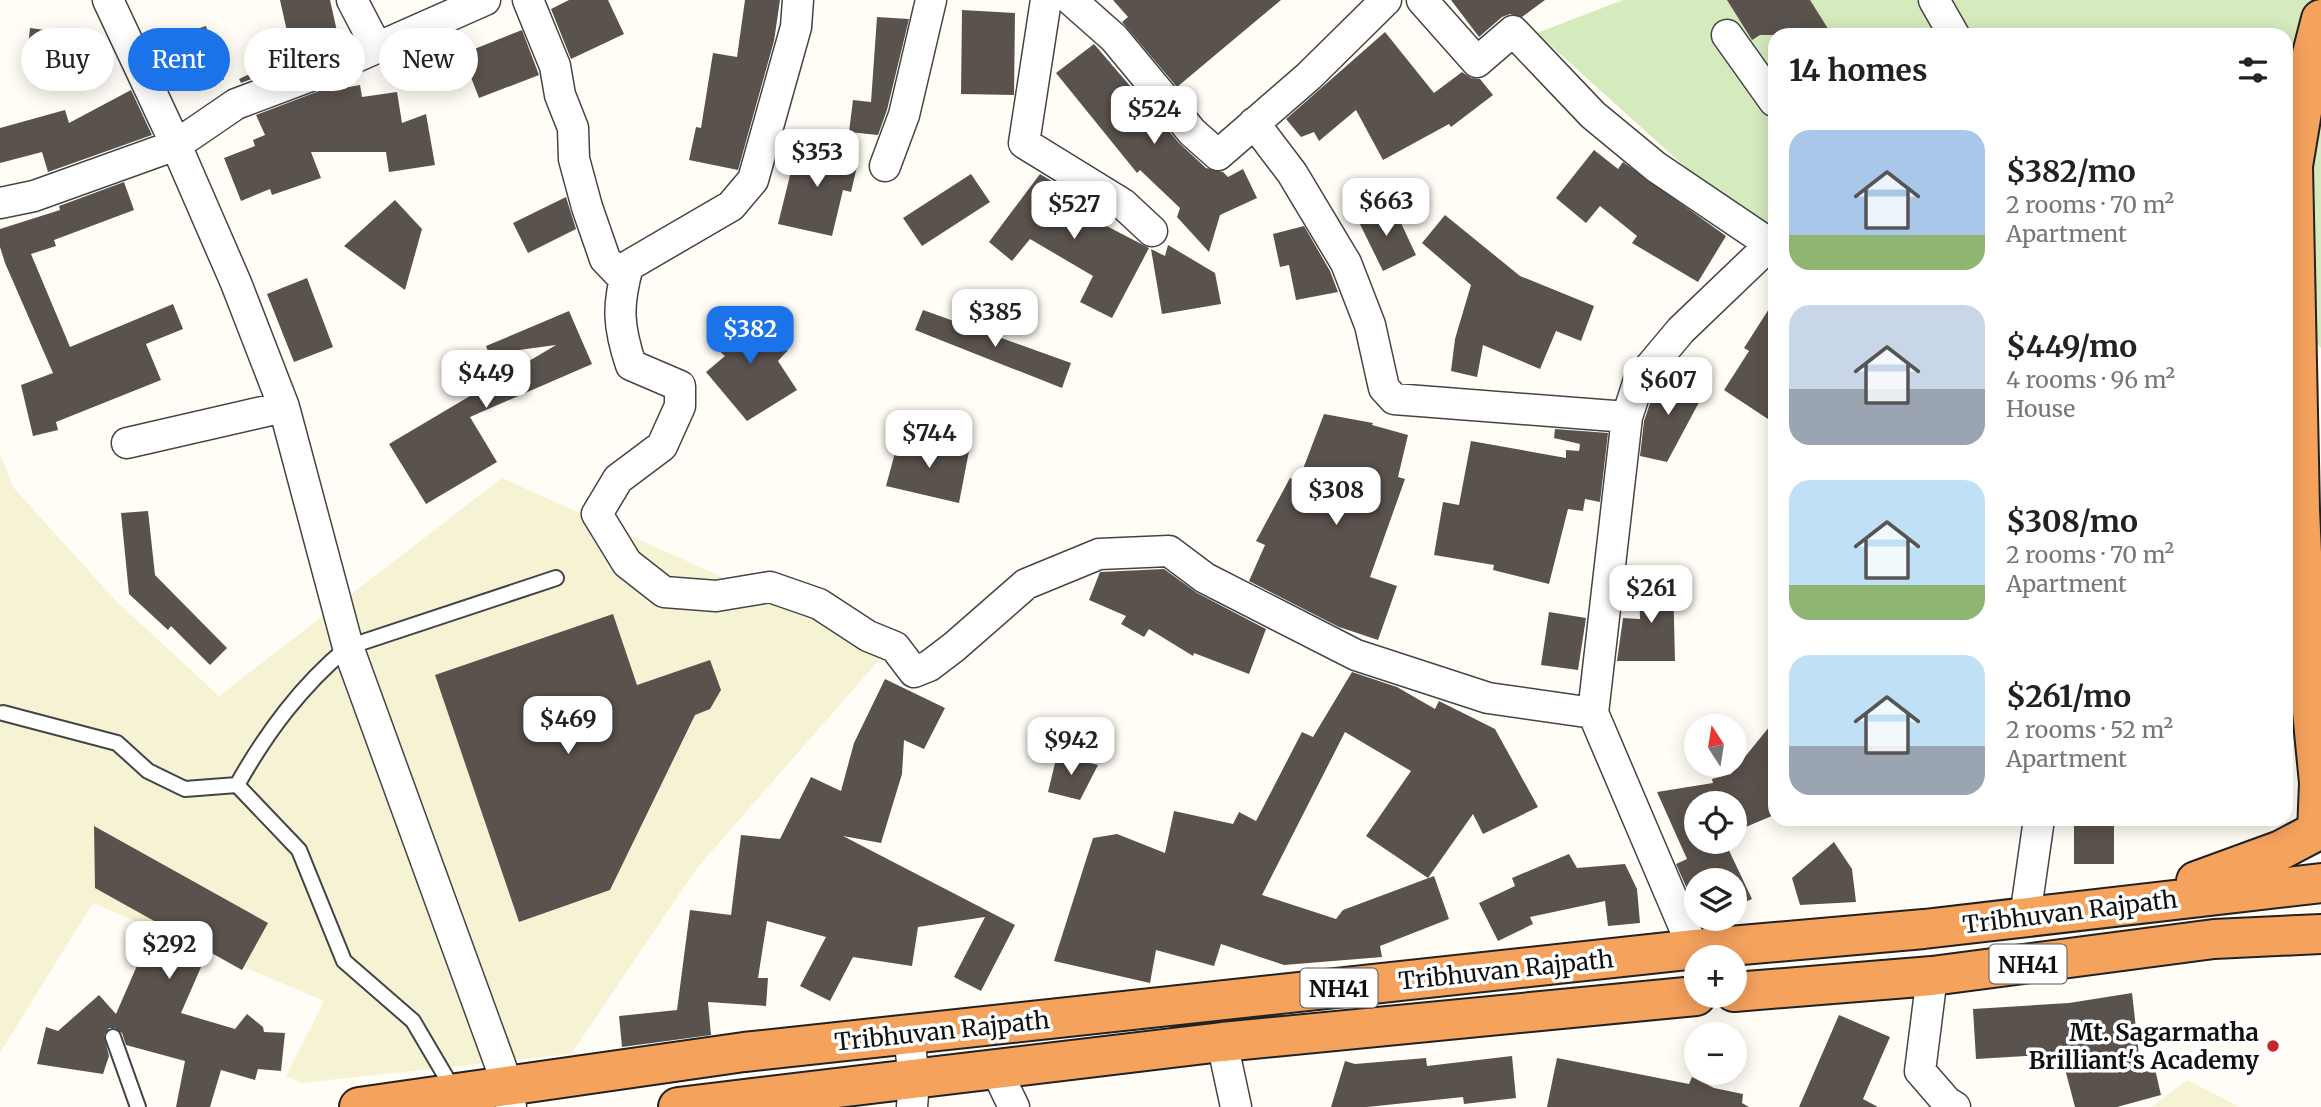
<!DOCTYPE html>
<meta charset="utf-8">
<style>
body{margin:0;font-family:Merriweather,serif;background:#f6f6f6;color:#222;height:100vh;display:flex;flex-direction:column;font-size:26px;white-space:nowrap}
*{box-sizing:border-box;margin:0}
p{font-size:23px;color:#767676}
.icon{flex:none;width:38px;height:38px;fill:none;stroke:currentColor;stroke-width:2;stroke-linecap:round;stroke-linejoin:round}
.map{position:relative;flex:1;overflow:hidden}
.sheet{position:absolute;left:1768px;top:28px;width:525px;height:798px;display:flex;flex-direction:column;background:#fff;border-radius:21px;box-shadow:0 4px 18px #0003}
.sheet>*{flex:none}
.banner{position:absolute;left:21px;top:28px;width:665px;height:63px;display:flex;gap:14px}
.needle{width:46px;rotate:348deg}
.controls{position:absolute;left:1684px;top:714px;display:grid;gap:14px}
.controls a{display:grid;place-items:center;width:63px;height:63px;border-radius:50%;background:#fff;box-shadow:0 4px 18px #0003;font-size:35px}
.price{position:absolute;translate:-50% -60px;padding:0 16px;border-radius:14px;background:#fff;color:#222;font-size:23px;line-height:46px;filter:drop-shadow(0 2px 4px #0008)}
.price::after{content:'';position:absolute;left:50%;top:42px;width:21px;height:16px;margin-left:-10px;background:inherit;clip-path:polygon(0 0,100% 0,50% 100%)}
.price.on{background:#1a73e8;color:#fff}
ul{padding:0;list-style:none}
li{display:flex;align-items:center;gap:21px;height:175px;padding:0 21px}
li span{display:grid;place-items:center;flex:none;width:196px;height:140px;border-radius:21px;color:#555}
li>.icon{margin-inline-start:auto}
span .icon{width:84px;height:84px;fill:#fffc;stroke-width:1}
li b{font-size:30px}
h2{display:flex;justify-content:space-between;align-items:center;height:84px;padding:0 21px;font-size:30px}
.tag{padding:0 24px;border-radius:32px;background:#fff;box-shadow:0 4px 18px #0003;font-size:24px;line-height:63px}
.tag.on{background:#1a73e8;color:#fff}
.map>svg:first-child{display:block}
.farmland{fill:#f6f3d4}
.green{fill:#d5ebbd}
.building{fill:#5a524d}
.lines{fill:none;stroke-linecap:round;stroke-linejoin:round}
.lane-casing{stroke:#444;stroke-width:18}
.street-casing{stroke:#444;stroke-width:33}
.highway-casing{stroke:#222;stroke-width:42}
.lane{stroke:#fff;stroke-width:14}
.street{stroke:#fff;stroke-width:30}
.highway{stroke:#f5a25d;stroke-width:38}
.poi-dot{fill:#c4262e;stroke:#fff;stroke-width:2.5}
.labels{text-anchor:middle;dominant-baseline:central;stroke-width:7;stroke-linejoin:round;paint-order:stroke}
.shield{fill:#fff;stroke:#585858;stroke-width:2}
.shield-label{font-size:23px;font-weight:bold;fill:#111}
.street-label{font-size:24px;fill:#111;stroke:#fff}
.poi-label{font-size:24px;font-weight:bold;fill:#111;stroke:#fff;text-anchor:end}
</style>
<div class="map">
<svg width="2321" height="1107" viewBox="0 0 2321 1107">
<rect width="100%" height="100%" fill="#fffdf5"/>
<!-- farmland -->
<path class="farmland" d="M 0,453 L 13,487 L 115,600 L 219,696 L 502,478 L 887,651 L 697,868 L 571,1054 L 301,1083 L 286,1076 L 324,1001 L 93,903 L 0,1053 Z
M 2187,1080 L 2238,1106 L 2238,1107 L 2151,1107 Z"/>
<!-- green -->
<path class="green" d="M 1623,0 L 2321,0 L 2321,348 L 2286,310 L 2286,35 L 1774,35 L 1774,240 L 1770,244 L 1537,33 Z"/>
<!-- building -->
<path class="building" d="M 280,0 L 330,0 L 340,45 L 241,83 L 239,79 L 292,54 Z
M 569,0 L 608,0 L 624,34 L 571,59 L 551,9 Z
M 745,0 L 780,0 L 774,41 L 738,170 L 689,160 L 696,127 L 701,128 L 713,53 L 737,57 Z
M 1113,0 L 1281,0 L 1177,87 L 1122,22 L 1128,17 Z
M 1451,0 L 1545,0 L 1522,17 L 1510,14 L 1502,17 L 1479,37 Z
M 1727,0 L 1810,0 L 1832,35 L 1760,35 L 1752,40 Z
M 962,10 L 1015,13 L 1014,95 L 961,94 Z
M 877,17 L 909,19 L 887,110 L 878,135 L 849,132 L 853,100 L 871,102 Z
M 206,26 L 224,80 L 180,74 L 168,38 Z
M 30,28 L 60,32 L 57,59 L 27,56 Z
M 522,30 L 539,75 L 479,98 L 462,54 Z
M 1385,32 L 1434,93 L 1462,72 L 1471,78 L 1480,79 L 1493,95 L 1451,127 L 1449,124 L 1383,160 L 1356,110 L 1319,141 L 1314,132 L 1301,137 L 1286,119 Z
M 1094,44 L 1179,143 L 1206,168 L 1223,172 L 1228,177 L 1243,169 L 1257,198 L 1220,215 L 1209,252 L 1177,217 L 1180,208 L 1140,170 L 1137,173 L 1056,73 Z
M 348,80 L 349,87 L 360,85 L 362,97 L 397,92 L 402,123 L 426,114 L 435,165 L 389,172 L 386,152 L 311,152 L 321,178 L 272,195 L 270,189 L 241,201 L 224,158 L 255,146 L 253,140 L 265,135 L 256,115 Z
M 131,90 L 152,135 L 48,172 L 42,152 L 0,163 L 0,128 L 65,110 L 69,123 Z
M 798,143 L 859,158 L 851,192 L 843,190 L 832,236 L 778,224 Z
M 1594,150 L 1618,169 L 1623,162 L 1726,236 L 1698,282 L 1632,243 L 1637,236 L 1600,206 L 1586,223 L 1556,198 Z
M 971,174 L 990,202 L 922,246 L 903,218 Z
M 1040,174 L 1102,212 L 1097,221 L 1149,248 L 1112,318 L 1080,302 L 1093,276 L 1030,239 L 1012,261 L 989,242 Z
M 124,182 L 134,210 L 54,240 L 56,246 L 31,254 L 70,347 L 173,304 L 183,329 L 146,344 L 161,380 L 56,422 L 58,430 L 33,436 L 21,385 L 53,373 L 5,263 L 0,247 L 0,229 L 60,210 L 59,206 Z
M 566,197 L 576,229 L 528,253 L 513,223 Z
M 395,200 L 422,229 L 405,290 L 344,246 Z
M 1385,207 L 1395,224 L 1400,221 L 1416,255 L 1383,271 L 1355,214 Z
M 1445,215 L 1520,276 L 1594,306 L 1581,341 L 1556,331 L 1540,369 L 1483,345 L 1477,377 L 1451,371 L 1455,339 L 1471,285 L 1422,243 Z
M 1304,226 L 1330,271 L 1338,292 L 1296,300 L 1289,265 L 1280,267 L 1273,234 Z
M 1168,245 L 1215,273 L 1221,304 L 1162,314 L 1151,249 L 1165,256 Z
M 307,278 L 333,347 L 294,362 L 267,294 Z
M 1774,301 L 1774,423 L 1724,390 L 1749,351 L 1744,348 Z
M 741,308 L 788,350 L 778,361 L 797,390 L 747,421 L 706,372 L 725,356 L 710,343 Z
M 923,310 L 1071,363 L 1062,388 L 915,330 Z
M 569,311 L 592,364 L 470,417 L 497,462 L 426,504 L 389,444 L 556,345 L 489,354 L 486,346 Z
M 1668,373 L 1704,393 L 1667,462 L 1640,456 L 1644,421 L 1655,389 Z
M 1324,414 L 1373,423 L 1372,425 L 1408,435 L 1398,477 L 1405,479 L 1370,577 L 1397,586 L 1378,640 L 1339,627 L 1249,581 L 1265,545 L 1256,541 L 1290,478 L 1298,482 Z
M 1555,429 L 1608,433 L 1600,502 L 1585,499 L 1583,511 L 1568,509 L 1549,584 L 1493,570 L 1494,565 L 1434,555 L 1443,502 L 1459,505 L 1471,441 L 1566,458 L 1566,450 L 1579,451 L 1580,444 L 1554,438 Z
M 899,438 L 938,449 L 939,445 L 969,451 L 959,503 L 886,486 Z
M 148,511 L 155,575 L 227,648 L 210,665 L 171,626 L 168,630 L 129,594 L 121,513 Z
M 1164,569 L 1197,593 L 1266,629 L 1249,674 L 1194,653 L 1193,656 L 1149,629 L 1144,637 L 1121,624 L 1126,616 L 1089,600 L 1100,572 Z
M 1639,580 L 1673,580 L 1675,661 L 1617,661 L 1623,618 L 1640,619 Z
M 1549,612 L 1586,618 L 1578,670 L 1541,665 Z
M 613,614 L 637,685 L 710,660 L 721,690 L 710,709 L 695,715 L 610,890 L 519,922 L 435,675 Z
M 1352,672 L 1397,687 L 1435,709 L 1439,701 L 1495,729 L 1538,807 L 1483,834 L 1473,814 L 1428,878 L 1366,836 L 1411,771 L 1345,732 L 1262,895 L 1336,919 L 1343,910 L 1434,876 L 1449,919 L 1380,946 L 1382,957 L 1284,965 L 1221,944 L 1214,966 L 1156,950 L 1150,983 L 1054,961 L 1093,838 L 1117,834 L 1165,853 L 1174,811 L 1233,824 L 1239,812 L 1256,821 L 1302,732 L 1313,737 Z
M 885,679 L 945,708 L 924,749 L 904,740 L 902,774 L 881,843 L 843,836 L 1015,925 L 981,991 L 954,977 L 985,917 L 918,927 L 912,966 L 853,957 L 830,1001 L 800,986 L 826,937 L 767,921 L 758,978 L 768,978 L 766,1006 L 708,1002 L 711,1035 L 622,1047 L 619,1016 L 677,1010 L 690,910 L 731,915 L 741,835 L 780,839 L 811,777 L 841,791 L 854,743 Z
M 1774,721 L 1774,815 L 1734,832 L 1734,803 L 1696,803 L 1696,842 L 1725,842 L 1752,899 L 1734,907 L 1734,880 L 1696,880 L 1696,909 L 1676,864 L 1687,859 L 1657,792 L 1713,783 L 1712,779 L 1731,774 Z
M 1057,755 L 1098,765 L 1080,800 L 1048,792 Z
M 2074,819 L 2114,819 L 2114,864 L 2074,864 Z
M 94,826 L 268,923 L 242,970 L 208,951 L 181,1013 L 235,1029 L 247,1014 L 263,1027 L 264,1032 L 285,1033 L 281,1071 L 258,1069 L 255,1080 L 221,1070 L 210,1107 L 176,1107 L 185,1061 L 126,1045 L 122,1033 L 115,1028 L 109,1028 L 104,1035 L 109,1056 L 103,1074 L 37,1064 L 46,1027 L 58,1031 L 99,995 L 116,1014 L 156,922 L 95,888 Z
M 1834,842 L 1852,869 L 1856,902 L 1800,905 L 1792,878 Z
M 1569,854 L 1577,868 L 1625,864 L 1637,889 L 1640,923 L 1608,926 L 1605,901 L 1530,917 L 1533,924 L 1498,941 L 1479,903 L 1515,886 L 1512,878 Z
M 2132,993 L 2141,1073 L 2155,1069 L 2161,1095 L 2117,1107 L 2075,1107 L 2061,1054 L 1976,1059 L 1973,1009 L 2069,1003 Z
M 1839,1015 L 1890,1037 L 1863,1099 L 1878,1107 L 1799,1107 Z
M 1512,1056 L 1516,1098 L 1464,1104 L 1463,1097 L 1367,1107 L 1331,1107 L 1345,1061 L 1355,1064 L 1426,1058 L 1427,1066 Z
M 1557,1058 L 1689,1084 L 1692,1077 L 1714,1088 L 1743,1094 L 1742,1103 L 1749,1107 L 1547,1107 Z"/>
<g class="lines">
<!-- lane casing -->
<g class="lane-casing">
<path id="lane" d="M 3,713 L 117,743 L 148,771 L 185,789 L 237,785
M 113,1037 L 138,1107
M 453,1089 L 413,1021 L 344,961 L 299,850 L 237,785 C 267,732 301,686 348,647 L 556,578"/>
</g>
<!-- street casing -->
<g class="street-casing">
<path id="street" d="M 352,0 L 377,48
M 485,0 L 329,69 L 236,104 L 176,145 L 236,283 L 284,407 L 348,647 L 508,1086 L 511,1107
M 528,0 L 555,66 L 560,95 L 573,128 L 574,159 L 587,207 L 605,259 L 624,279
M 798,0 L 796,27 L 753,180 L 731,206 L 628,266 C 617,306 618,326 631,365 L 680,386 L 680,406 L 662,446 L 618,479 L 597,514 L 627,563 L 664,592 L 716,596 L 770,587 L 819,604 L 868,636 L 895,647 L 914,672 L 929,666 L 954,647 L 1026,584 L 1099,554 L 1169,551 L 1205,578 L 1356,655 L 1488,698 L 1593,713
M 1046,0 L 1024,143 L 1123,204 L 1152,231
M 1071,0 L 1114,38 L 1192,132 L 1218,155 L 1309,76 L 1386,0
M 1422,0 L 1477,62 L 1513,31 L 1593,115 L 1656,167 L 1770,244
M 1934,0 L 1954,35
M 1727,35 L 1774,101
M 1254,123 L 1292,173 L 1346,263 L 1370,325 L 1384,388 L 1394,399 L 1627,417
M 885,166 L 904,115 L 931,0
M 0,203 L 34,196 L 176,145 L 108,0
M 127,443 L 284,407
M 2025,917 L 2039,819
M 1697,957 L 1593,713 L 1627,417 L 1639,380 L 1681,330 L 1774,241
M 1932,976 L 1920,1071 L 1947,1102 L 1955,1107
M 909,1034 L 914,1081 L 912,1107
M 1222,1042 L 1236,1107
M 996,1070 L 1014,1107"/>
</g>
<!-- highway casing -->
<g class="highway-casing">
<path id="highway" d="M 2196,881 L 2281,850 L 2317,831 L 2319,783 L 2307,660 L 2300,510 L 2293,166 L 2311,58 L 2321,19
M 1734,992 L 1932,976 L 2214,939 L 2321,934
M 359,1107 L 744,1052 L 1696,949 L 1924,929 L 2321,883
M 678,1107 L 1222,1042 L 1696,996"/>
</g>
<!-- lane -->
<use href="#lane" class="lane"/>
<!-- street -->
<use href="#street" class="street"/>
<!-- highway -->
<use href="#highway" class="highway"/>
</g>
<!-- markers -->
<circle class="poi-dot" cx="2273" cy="1046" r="7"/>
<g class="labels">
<!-- shield labels -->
<g class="shield">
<rect x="1989.5" y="944.5" width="77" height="39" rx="5"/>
<rect x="1300.5" y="968.5" width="77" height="39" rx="5"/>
</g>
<g class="shield-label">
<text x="2028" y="964">NH41</text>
<text x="1339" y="988">NH41</text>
</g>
<!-- street labels -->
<g class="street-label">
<text transform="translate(2070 912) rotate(-7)">Tribhuvan Rajpath</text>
<text transform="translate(1506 970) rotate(-6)">Tribhuvan Rajpath</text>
<text transform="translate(942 1031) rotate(-6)">Tribhuvan Rajpath</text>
</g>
<!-- poi labels -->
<g class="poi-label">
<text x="2259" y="1032">Mt. Sagarmatha<tspan x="2259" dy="28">Brilliant's Academy</tspan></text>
</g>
</g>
</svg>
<div class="controls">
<a><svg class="needle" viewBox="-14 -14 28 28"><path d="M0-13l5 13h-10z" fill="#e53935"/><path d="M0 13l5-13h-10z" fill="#767676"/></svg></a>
<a><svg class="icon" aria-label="locate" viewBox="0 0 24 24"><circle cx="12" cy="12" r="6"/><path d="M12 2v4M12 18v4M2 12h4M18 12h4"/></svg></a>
<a><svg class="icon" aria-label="layers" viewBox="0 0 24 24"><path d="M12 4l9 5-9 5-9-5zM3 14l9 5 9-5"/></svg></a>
<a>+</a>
<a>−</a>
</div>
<b class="price" style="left:1154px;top:146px">$524</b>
<b class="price" style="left:817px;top:189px">$353</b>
<b class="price" style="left:1386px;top:238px">$663</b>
<b class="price" style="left:1074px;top:241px">$527</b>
<b class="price" style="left:995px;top:349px">$385</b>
<b class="price on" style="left:750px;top:366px">$382</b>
<b class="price" style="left:486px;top:410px">$449</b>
<b class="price" style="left:1668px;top:417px">$607</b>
<b class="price" style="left:929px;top:470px">$744</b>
<b class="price" style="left:1336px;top:527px">$308</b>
<b class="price" style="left:1651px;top:625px">$261</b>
<b class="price" style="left:568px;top:756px">$469</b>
<b class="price" style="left:1071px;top:777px">$942</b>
<b class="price" style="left:169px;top:981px">$292</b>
<div class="banner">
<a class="tag">Buy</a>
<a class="tag on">Rent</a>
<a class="tag">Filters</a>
<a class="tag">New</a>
</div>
<section class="sheet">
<h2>14 homes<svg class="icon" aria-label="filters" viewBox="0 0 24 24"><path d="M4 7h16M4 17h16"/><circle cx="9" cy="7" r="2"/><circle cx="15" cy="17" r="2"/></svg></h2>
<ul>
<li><span style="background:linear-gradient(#a9c7e8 75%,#8fb573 0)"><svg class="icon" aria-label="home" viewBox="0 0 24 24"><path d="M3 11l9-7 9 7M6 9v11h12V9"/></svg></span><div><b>$382/mo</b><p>2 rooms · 70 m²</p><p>Apartment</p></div></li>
<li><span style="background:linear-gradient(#c9d6e8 60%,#9aa5b1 0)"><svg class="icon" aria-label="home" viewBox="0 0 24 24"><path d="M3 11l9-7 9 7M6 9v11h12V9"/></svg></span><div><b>$449/mo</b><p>4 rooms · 96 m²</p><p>House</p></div></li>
<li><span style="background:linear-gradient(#bfe0f5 75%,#8fb573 0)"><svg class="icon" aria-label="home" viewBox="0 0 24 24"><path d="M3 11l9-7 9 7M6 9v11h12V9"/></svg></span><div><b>$308/mo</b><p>2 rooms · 70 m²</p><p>Apartment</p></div></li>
<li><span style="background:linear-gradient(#bfe0f5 65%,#9aa5b1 0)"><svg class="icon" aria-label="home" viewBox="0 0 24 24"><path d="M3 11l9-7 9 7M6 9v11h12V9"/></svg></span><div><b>$261/mo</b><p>2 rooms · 52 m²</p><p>Apartment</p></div></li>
</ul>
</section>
</div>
